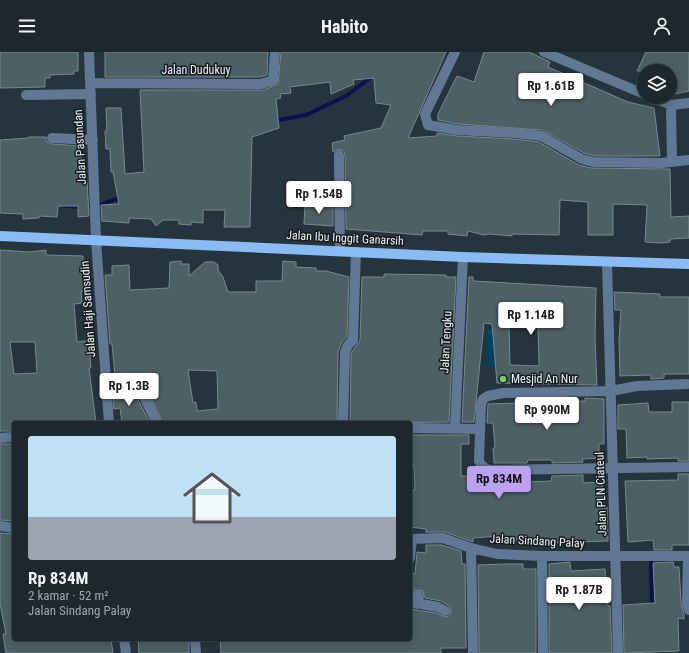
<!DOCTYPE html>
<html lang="id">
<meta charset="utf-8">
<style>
body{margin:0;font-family:"Roboto Condensed",sans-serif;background:#29343a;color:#f1f3f6;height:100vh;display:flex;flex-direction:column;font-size:15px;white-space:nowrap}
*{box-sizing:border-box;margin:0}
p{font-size:13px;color:#a0a6aa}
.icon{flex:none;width:22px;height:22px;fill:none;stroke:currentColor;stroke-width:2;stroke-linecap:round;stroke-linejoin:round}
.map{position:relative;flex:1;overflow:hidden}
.drawer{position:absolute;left:12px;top:369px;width:400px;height:220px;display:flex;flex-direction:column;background:#1c282e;border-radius:4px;box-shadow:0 2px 10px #0003,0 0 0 1px #3a444a}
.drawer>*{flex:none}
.buttons{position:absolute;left:637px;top:12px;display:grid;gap:8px}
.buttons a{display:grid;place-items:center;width:40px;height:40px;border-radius:50%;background:#1c282e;box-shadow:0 2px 10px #0003,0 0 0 1px #3a444a;font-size:20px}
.price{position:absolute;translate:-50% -34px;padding:0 9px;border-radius:4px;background:#fff;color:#222;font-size:13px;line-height:26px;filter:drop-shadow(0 1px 2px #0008)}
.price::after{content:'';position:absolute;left:50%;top:24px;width:12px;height:9px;margin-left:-6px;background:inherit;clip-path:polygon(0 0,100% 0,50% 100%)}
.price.selected{background:#bca0f2;color:#111}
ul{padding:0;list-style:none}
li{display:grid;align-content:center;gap:8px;height:212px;padding:0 16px}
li+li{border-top:1px solid #3a444a}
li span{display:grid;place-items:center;height:124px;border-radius:4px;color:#555}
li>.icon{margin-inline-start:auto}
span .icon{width:72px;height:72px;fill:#fffc;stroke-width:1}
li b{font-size:17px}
header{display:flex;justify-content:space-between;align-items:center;height:52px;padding:0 16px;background:#1c282e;font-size:18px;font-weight:700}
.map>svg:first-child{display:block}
.green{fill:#004461}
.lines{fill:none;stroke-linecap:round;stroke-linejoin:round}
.stream{stroke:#0e0f50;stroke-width:4}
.building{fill:#4d6065;stroke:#768a8f;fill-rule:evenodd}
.minor{stroke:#607893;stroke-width:10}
.major{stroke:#8bbbf4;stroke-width:10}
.poi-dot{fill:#76d25a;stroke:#151b1f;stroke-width:1.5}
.labels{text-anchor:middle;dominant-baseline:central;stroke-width:3;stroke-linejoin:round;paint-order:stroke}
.street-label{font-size:12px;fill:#eaf3f8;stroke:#151b1f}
.poi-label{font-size:12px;fill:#eaf3f8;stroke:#151b1f;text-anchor:start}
</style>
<header><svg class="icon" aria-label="menu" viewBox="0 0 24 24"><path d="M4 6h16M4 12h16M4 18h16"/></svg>Habito<svg class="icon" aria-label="person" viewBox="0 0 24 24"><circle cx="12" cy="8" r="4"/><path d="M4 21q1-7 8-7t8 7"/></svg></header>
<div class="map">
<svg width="689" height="601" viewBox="0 0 689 601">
<rect width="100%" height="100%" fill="#26353d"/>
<!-- green -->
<path class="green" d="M 488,277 L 512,278 L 510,316 L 486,314 Z"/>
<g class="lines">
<!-- stream -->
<path class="stream" d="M 273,69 L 306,63 L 346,44 L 374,23
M 62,153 C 87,158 99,154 121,145
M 651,507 L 652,555"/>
</g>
<!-- building -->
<path class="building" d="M 0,0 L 78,0 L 78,19 L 74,19 L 74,22 L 50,23 L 50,26 L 45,26 L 45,35 L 0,36 Z
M 105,0 L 268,0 L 267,23 L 260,25 L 105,25 Z
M 281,0 L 446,0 L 408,86 L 437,84 L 437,81 L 457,84 L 515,87 L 539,90 L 579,113 L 591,116 L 670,117 L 671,165 L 689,164 L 689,186 L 670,187 L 670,190 L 661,191 L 645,190 L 647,153 L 613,152 L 613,183 L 588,183 L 588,150 L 560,148 L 559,183 L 512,182 L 512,184 L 490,182 L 484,183 L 468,179 L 467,184 L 448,182 L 448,179 L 423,179 L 422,183 L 346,177 L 345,103 L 344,99 L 339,97 L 333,100 L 332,91 L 345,88 L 344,84 L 381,76 L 391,53 L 376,51 L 374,26 L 353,28 L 354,32 L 331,42 L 330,30 L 290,35 L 291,41 L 280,42 L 281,46 L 276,47 L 279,76 L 252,85 L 250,175 L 224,175 L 225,158 L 203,158 L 203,171 L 191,170 L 191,173 L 179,172 L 179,168 L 163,168 L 156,174 L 151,167 L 129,166 L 129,171 L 102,169 L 101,153 L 119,152 L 113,120 L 111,120 L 110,97 L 106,97 L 105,79 L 107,78 L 106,56 L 121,56 L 125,122 L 144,120 L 140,38 L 263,38 L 278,32 Z
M 484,0 L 529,0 L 550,10 L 548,15 L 628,50 L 654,56 L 660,104 L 594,104 L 584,101 L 542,78 L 458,72 L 438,68 L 438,62 L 457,24 L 474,30 Z
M 646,0 L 689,0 L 689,39 L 670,43 L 670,19 L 637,19 Z
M 29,85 L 46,85 L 46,89 L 52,92 L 81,94 L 82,129 L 87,129 L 89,164 L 78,165 L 78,154 L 58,154 L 57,165 L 39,164 L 39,166 L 23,167 L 23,162 L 0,161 L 0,88 L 29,86 Z
M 305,153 L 333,154 L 333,174 L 304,172 Z
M 0,198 L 30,200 L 46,198 L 46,203 L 83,204 L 85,239 L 81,239 L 82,251 L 74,252 L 77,290 L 91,288 L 92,304 L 90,304 L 91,316 L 89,316 L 96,371 L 14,371 L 14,379 L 0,379 ZM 10,290 L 35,290 L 37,321 L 14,322 Z
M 181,209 L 181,212 L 189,212 L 189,224 L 205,210 L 214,210 L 218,213 L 218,218 L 223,225 L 228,240 L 256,240 L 256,229 L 282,229 L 283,209 L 296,210 L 296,215 L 316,216 L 316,219 L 326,219 L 349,225 L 347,285 L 342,290 L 338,300 L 337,371 L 163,371 L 141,326 L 115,324 L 112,292 L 110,292 L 105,223 L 112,223 L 112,214 L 129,213 L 130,238 L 169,236 L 170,210 ZM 188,318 L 217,319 L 218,357 L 197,359 L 196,350 L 193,351 Z
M 384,222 L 446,223 L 446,225 L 456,225 L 449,370 L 350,371 L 351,301 L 360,288 L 362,225 L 384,225 Z
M 469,225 L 473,225 L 473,229 L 596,236 L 595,287 L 597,333 L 497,331 L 492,272 L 484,271 L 474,370 L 462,370 ZM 509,272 L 538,273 L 539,314 L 510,313 Z
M 614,240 L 660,242 L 660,245 L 689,245 L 689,322 L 664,322 L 664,326 L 651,327 L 651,323 L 620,324 L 619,289 L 621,258 L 615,258 Z
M 113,338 L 133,338 L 150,371 L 122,371 L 120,356 L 114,357 Z
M 585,346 L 604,347 L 604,392 L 599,392 L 599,406 L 582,407 L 583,410 L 552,411 L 552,408 L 528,408 L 527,411 L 494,411 L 493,396 L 495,396 L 493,371 L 487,371 L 488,352 L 585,349 Z
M 672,350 L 689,350 L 689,409 L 678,409 L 678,406 L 647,407 L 647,405 L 627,406 L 626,377 L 618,377 L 618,353 L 648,351 L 649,360 L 672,360 Z
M 410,383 L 469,383 L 469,392 L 461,392 L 461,424 L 526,424 L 526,430 L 551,429 L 552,424 L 583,423 L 583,431 L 602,430 L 603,456 L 607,455 L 608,489 L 546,491 L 546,487 L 533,487 L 512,488 L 512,491 L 497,492 L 497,484 L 473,486 L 473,490 L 445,480 L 426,480 L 426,477 L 410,475 L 410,438 L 415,438 L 414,413 L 410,413 Z
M 0,392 L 14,392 L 14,469 L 0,468 Z
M 678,422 L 689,422 L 689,493 L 672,493 L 672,498 L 654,498 L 653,488 L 628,490 L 625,429 L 678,428 Z
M 0,481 L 14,482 L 14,587 L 111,587 L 113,601 L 6,601 L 3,582 L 6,582 L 0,552 Z
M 426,493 L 442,493 L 461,499 L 462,512 L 465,512 L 466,596 L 441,596 L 441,601 L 221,601 L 220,587 L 410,587 L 410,557 L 436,561 L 445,565 L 449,564 L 451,559 L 449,554 L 441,549 L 425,546 L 423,539 L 410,537 L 410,522 L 415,522 L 417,500 L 426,501 Z
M 570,510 L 571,519 L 605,517 L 608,554 L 610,554 L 612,601 L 549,601 L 549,512 Z
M 673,510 L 674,515 L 679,515 L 681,551 L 684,562 L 684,567 L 678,566 L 679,599 L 624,601 L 623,553 L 655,551 L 653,511 Z
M 506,512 L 523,512 L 523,517 L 536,517 L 536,601 L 479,601 L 478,513 Z
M 138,587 L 189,587 L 189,601 L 139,601 Z"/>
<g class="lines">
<!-- minor -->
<path class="minor" d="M 89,0 L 96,188 L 109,371
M 455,0 L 425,62 L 428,73 L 457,78 L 516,81 L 541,84 L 582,107 L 593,110 L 662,111 L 689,108
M 544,0 L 644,42
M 90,31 L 261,32 L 273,28 L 275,0
M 26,43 L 91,42
M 652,45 L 671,53 L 689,51
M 671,53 L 672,109
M 52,86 L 93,88
M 339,103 L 340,199
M 607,211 L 618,601
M 106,331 L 137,331 L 157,371
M 687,332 L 637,334 L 611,339 L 503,341 L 488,344 L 483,347 L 481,353 L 479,409 L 482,414 L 488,418 L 689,415
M 343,371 L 345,300 L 348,293 L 353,288 L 356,200
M 410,376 L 480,377
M 455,376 L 463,205
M 0,386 L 14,385
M 0,474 L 14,476
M 410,487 L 443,486 L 471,496 L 497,502 L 542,504 L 689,504
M 471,496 L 473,601
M 542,504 L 543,601
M 688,505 L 687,551 L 689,558
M 410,506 L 412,487
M 410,543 L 419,544 L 417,552
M 410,550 L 438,555 L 445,559
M 124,587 L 126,601
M 195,587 L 196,601"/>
<!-- major -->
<path class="major" d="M 0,184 L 463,205 L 689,212"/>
</g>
<!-- markers -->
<circle class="poi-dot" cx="503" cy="327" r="4"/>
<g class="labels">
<!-- street labels -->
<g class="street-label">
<text x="196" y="18">Jalan Dudukuy</text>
<text transform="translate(80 95) rotate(-93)">Jalan Pasundan</text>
<text transform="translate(345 186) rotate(3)">Jalan Ibu Inggit Ganarsih</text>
<text transform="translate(88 257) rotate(-94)">Jalan Haji Samsudin</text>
<text transform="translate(446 290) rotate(-87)">Jalan Tengku</text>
<text transform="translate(601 442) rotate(-92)">Jalan PLN Ciateul</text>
<text transform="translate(537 489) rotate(3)">Jalan Sindang Palay</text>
</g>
<!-- poi labels -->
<g class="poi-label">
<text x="511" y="327">Mesjid An Nur</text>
</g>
</g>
</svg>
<div class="buttons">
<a><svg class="icon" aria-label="layers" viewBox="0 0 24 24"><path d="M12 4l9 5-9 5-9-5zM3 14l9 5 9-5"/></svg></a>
</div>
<b class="price" style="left:551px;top:55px">Rp 1.61B</b>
<b class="price" style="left:319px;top:163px">Rp 1.54B</b>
<b class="price" style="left:531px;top:284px">Rp 1.14B</b>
<b class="price" style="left:129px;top:355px">Rp 1.3B</b>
<b class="price" style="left:547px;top:379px">Rp 990M</b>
<b class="price selected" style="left:499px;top:448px">Rp 834M</b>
<b class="price" style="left:579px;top:559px">Rp 1.87B</b>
<section class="drawer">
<ul>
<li><span style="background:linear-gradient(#bfe0f5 65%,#9aa5b1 0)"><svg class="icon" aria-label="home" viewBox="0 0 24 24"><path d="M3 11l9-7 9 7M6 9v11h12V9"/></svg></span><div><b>Rp 834M</b><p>2 kamar · 52 m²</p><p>Jalan Sindang Palay</p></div></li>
</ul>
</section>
</div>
